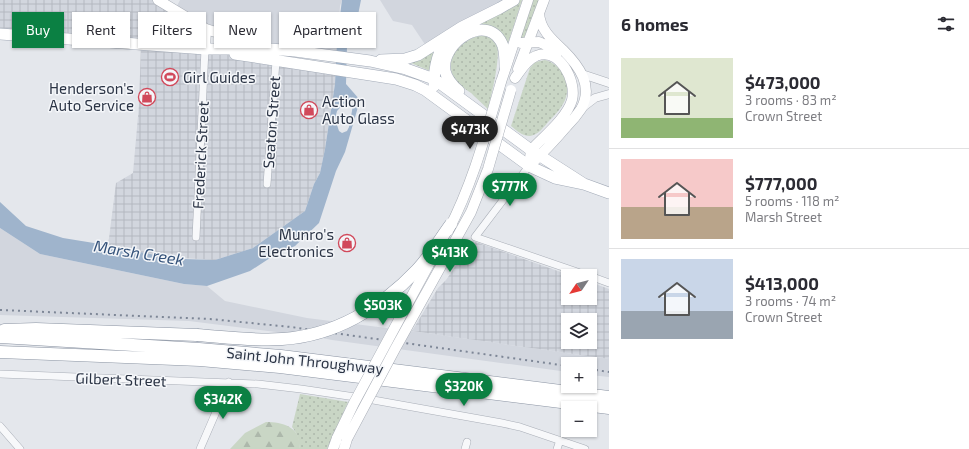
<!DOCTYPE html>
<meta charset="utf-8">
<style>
body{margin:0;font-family:"Exo 2",sans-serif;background:#f2f2f3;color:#2b2b33;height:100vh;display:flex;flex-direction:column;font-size:15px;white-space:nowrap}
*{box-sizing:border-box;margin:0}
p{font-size:13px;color:#7c7c81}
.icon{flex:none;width:22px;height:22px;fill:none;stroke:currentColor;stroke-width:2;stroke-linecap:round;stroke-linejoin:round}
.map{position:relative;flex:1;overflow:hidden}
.side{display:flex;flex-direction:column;background:#fff;width:360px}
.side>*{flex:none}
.top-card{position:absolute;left:12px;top:12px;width:380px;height:36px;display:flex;gap:8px}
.needle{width:26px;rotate:235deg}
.buttons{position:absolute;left:561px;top:269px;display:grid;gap:8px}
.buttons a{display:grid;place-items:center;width:36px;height:36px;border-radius:0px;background:#fff;box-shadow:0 1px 3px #0004;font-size:20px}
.price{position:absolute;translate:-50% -34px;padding:0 9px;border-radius:14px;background:#0b8043;color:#fff;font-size:13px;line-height:26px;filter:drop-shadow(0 1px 2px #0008)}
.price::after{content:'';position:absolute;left:50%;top:24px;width:12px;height:9px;margin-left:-6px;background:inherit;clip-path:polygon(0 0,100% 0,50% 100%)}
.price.on{background:#222;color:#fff}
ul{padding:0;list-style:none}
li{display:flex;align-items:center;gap:12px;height:100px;padding:0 12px}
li+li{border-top:1px solid #e1e1e2}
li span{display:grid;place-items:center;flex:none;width:112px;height:80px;border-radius:0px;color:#555}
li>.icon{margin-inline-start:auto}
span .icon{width:48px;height:48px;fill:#fffc;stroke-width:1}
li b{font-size:17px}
h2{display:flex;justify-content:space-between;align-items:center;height:48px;padding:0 12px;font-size:17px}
.pill{padding:0 14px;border-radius:0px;background:#fff;box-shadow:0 1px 3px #0004;font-size:14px;line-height:36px}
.pill.on{background:#0b8043;color:#fff}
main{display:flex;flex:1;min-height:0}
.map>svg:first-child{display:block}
.built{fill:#d2d6de}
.industrial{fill:url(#industrial-grid);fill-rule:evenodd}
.grass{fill:url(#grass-dots)}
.forest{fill:url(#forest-firs)}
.water{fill:#9fb4cc;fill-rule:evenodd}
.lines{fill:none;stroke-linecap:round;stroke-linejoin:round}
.minor-casing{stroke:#a9aeb7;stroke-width:8}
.tertiary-casing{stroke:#a9aeb7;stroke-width:9}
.secondary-casing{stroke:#a9aeb7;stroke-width:11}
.primary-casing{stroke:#a3abb8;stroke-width:12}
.motorway-casing{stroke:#8b94a3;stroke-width:13}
.minor{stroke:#f7f8fa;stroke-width:7}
.tertiary{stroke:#f7f8fa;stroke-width:8}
.secondary{stroke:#fff;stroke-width:10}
.primary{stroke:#fff;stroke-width:11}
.motorway{stroke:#fff;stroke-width:12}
.rail{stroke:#7d8696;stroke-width:2;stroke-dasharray:2 4;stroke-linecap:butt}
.secondary-bridge-casing{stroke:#a9aeb7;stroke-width:11;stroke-linecap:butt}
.motorway-bridge-casing{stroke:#8b94a3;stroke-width:13;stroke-linecap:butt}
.secondary-bridge{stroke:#fff;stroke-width:10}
.motorway-bridge{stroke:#fff;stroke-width:12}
.labels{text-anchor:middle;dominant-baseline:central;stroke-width:3;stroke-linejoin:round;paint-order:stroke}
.poi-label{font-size:15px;fill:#2b3445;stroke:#f4f6f9;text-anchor:start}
.street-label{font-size:15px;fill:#2b3445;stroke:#f4f6f9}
.water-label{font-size:16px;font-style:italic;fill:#34527a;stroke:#f4f6f9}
</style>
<main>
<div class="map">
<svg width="609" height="449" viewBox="0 0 609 449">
<defs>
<pattern id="industrial-grid" width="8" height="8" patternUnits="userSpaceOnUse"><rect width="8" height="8" fill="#d2d6de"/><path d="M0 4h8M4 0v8" fill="none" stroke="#b4b8c0"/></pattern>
<pattern id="grass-dots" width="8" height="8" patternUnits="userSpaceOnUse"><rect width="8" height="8" fill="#c9d6c5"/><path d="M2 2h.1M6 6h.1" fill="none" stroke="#adb8ab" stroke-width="1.8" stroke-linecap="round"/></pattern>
<pattern id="forest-firs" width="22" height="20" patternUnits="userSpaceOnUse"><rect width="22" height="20" fill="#c9d6c5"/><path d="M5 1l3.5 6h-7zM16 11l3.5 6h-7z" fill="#adb8ab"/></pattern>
</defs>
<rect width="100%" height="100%" fill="#e4e7ec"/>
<!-- built -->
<path class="built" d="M 180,0 L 342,0 L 340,6 L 336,56 L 243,41 L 175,10 Z
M 380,0 L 514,0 L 428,49 L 412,25 L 393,21 Z
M 0,228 L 40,254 L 184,284 L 207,286 L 225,301 L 307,318 L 426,333 L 609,359 L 609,377 L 590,375 L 590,364 L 568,364 L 568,372 L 332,340 L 317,337 L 189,321 L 0,315 Z"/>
<!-- industrial -->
<path class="industrial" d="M 0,0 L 158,0 L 206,29 L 205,48 L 336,69 L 335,84 L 325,149 L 320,173 L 314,184 L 305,211 L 253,248 L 215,260 L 165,257 L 108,246 L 116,183 L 133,173 L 139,105 L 141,44 L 0,34 Z
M 473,241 L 572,276 L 568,276 L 568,298 L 590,298 L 590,282 L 609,289 L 609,359 L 412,331 L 438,288 L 446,280 ZM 568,320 L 590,320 L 590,342 L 568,342 Z"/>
<!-- grass -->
<path class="grass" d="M 520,0 L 522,0 L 508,43 C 506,41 505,38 503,35 C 496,25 484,23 473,26 Z
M 533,0 L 539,0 L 525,36 L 521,39 L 520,37 Z
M 483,35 C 488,37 492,38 496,43 C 502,55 491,96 488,109 C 483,105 479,100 474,96 C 471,92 466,90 462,87 C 450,77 447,63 456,51 C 463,42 472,37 483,35 Z
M 435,49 L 430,71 L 411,63 Z
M 545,60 C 564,65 573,87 563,104 C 559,111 554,116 549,121 C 544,127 538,135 530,136 C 522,136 516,130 511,126 L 530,68 L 535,62 Z
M 300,394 L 348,402 L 327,449 L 299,449 C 300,441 297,433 292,427 Z"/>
<!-- forest -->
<path class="forest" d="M 266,422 C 284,422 302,428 299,449 L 230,449 L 245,433 Z"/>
<!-- water -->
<path class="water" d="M 342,0 L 361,0 L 357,20 L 362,33 L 347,46 L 346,84 L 360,100 L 345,152 L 336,171 L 319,223 L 295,246 L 270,258 L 250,271 L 207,286 L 184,284 L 40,254 L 0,228 L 0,202 L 26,226 L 63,238 L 100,244 L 165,257 L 184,259 L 215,260 L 253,248 L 305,211 L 314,184 L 320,173 L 325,149 L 335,84 L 337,40 ZM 350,97 L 354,100 L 349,127 L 347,131 L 342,133 L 339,131 L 335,119 L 337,111 Z"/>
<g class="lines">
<!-- minor casing -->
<g class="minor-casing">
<path id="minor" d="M 529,166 L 475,237 L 589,276
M 267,184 L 276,61
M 196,237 L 205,49
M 590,276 L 609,283
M 0,374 L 258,384 L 301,389 L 362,398 L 502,423 L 520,427 L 585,449
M 0,426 L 20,449
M 200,449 L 229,382
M 465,449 L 467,442
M 557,449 L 560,440"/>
</g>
<!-- tertiary casing -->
<g class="tertiary-casing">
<path id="tertiary" d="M 582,74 L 609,83
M 582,108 L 595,98 L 609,94"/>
</g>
<!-- secondary casing -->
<g class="secondary-casing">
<path id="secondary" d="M 158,0 L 206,29 L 263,47
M 521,43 L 539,42 L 559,51
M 205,49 L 206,29
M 518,69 L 544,0
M 515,78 C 521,70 526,60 536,56 C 559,46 577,81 572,100 C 567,118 543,137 531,150 L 530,158
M 501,82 L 528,0
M 529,166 C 543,153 555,140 567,126 C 572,121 577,115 581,109 C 594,86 579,66 563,50 C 551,39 540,29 539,13
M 333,449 L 337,438
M 344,449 L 347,439"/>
</g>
<!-- primary casing -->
<g class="primary-casing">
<path id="primary" d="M 0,34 L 205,49 L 270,49 L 295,51 L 370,61 L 406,69 L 434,79 L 531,150 L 584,184
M 235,54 L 396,79 L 415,85 L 425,90 L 529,166 L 555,178 L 584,184 L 609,193
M 381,60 L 405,59 L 418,55 L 462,27 L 500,8 L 514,0
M 434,86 C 434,70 437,51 448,39
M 459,91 C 453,86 447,79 445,71 C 440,42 489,10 503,46 C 505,53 505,60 505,67"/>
</g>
<!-- motorway casing -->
<g class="motorway-casing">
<path id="motorway" d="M 4,330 L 36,329 L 197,335
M 0,337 L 199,349 L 281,356 L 609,397
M 0,352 L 200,360 L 280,367 L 609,408"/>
</g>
<!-- minor -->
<use href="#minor" class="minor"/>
<!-- tertiary -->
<use href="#tertiary" class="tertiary"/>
<!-- secondary -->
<use href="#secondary" class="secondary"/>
<!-- primary -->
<use href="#primary" class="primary"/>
<!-- motorway -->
<use href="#motorway" class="motorway"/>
<!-- rail -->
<path class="rail" d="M 0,310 L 210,319 L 291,327 L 568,366
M 590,369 L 609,372"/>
<!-- secondary-bridge casing -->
<g class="secondary-bridge-casing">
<path id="secondary-bridge" d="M 448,231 C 473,183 486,133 501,82
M 337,438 L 354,403 L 435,253
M 347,439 L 395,349 L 471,212 L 488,169 L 511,90"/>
</g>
<!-- motorway-bridge casing -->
<g class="motorway-bridge-casing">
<path id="motorway-bridge" d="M 197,335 C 225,337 254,341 282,339 C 334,336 381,308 417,270 C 430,256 440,239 451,224"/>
</g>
<!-- secondary-bridge -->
<use href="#secondary-bridge" class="secondary-bridge"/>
<!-- motorway-bridge -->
<use href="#motorway-bridge" class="motorway-bridge"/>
</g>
<!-- icons -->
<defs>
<g id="stadium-ring" transform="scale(0.9)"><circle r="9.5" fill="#f4f6f9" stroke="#d1495b" stroke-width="1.5"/><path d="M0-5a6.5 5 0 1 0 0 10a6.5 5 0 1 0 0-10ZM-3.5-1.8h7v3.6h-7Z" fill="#d1495b"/></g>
<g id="shop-ring" transform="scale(0.9)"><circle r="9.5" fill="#f4f6f9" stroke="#d1495b" stroke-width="1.5"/><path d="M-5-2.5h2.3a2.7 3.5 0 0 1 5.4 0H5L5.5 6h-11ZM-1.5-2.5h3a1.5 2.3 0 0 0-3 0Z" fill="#d1495b"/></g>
</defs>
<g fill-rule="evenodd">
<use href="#stadium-ring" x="170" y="77"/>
<use href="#shop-ring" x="147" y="97"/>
<use href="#shop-ring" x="309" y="110"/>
<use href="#shop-ring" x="347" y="243"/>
</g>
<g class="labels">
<!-- poi labels -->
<g class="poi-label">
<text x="183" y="77">Girl Guides</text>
<text x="134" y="88" text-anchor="end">Henderson's<tspan x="134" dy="17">Auto Service</tspan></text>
<text x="322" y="101">Action<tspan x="322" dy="17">Auto Glass</tspan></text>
<text x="334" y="234" text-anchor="end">Munro's<tspan x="334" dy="17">Electronics</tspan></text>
</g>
<!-- street labels -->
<g class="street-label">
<text transform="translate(271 122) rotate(-86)">Seaton Street</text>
<text transform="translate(200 155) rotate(-87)">Frederick Street</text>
<text transform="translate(305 360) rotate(6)">Saint John Throughway</text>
<text transform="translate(121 379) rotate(2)">Gilbert Street</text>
</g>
<!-- water labels -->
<g class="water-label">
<text transform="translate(139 252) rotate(9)">Marsh Creek</text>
</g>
</g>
</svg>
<div class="buttons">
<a><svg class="needle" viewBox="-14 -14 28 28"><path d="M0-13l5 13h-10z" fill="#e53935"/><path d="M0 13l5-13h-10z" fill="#7c7c81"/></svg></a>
<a><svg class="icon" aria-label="layers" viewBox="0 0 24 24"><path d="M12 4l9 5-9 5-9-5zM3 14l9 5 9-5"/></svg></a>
<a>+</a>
<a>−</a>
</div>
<b class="price on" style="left:470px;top:150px">$473K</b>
<b class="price" style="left:510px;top:207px">$777K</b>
<b class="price" style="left:450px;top:273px">$413K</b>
<b class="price" style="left:383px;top:326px">$503K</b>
<b class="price" style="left:464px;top:407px">$320K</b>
<b class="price" style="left:223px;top:420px">$342K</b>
<div class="top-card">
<a class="pill on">Buy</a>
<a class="pill">Rent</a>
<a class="pill">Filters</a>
<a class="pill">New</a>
<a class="pill">Apartment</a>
</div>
</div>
<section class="side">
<h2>6 homes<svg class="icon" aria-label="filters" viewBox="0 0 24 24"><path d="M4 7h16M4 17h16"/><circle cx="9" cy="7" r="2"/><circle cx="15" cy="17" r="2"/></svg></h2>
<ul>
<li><span style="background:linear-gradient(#dfe7d0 75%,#8fb573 0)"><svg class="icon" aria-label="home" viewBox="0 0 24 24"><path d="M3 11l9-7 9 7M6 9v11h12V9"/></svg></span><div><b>$473,000</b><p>3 rooms · 83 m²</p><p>Crown Street</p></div></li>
<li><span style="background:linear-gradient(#f6c9c9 60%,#b9a48a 0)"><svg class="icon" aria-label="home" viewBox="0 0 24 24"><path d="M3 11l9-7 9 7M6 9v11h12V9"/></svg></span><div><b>$777,000</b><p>5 rooms · 118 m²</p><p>Marsh Street</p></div></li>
<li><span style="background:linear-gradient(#c9d6e8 65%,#9aa5b1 0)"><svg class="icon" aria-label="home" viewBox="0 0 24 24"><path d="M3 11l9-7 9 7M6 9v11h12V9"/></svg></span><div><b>$413,000</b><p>3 rooms · 74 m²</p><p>Crown Street</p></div></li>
</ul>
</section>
</main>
